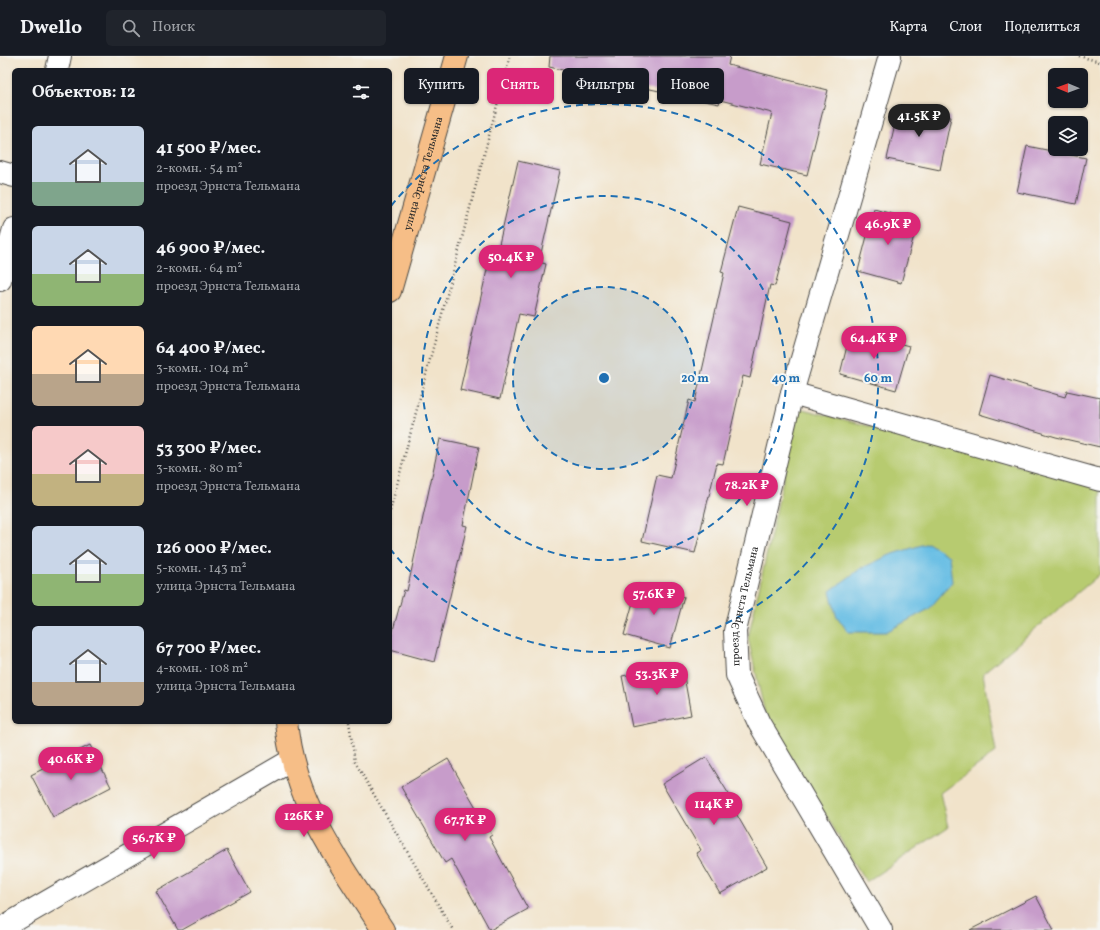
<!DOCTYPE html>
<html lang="ru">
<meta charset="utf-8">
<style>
body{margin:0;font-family:Vollkorn,serif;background:#20242c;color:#f1f3f6;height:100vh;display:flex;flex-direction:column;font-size:15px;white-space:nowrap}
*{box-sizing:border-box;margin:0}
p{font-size:13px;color:#9ea1a6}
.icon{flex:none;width:22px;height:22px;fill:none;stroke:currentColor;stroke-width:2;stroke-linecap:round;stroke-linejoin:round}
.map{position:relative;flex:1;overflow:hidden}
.panel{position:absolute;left:12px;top:12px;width:380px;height:656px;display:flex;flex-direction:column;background:#171b24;border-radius:6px;box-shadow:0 1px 3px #0004}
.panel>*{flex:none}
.top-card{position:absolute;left:404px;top:12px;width:380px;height:36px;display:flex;gap:8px}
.needle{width:26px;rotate:271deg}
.tools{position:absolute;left:1048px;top:12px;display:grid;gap:8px}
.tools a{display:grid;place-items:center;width:40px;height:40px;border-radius:6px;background:#171b24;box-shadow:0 1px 3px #0004;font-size:20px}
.price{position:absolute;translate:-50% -34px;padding:0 9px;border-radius:14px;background:#db2777;color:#fff;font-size:13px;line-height:26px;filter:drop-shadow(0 1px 2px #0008)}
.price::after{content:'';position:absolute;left:50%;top:24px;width:12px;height:9px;margin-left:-6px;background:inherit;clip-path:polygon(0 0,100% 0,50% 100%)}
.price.on{background:#222;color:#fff}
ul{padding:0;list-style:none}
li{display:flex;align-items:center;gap:12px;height:100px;padding:0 20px}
li span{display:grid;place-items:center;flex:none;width:112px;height:80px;border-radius:6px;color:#555}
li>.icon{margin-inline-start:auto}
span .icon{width:48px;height:48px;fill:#fffc;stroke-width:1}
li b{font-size:17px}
h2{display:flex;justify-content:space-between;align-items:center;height:48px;padding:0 20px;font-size:17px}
.tag{padding:0 14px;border-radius:6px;background:#171b24;box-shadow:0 1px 3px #0004;font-size:14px;line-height:36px}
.tag.on{background:#db2777;color:#fff}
header{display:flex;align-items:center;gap:24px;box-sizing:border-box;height:56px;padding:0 20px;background:#171b24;border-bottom:1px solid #363941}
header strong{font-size:19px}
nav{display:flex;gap:22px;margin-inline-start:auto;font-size:14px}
.search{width:280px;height:36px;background:#20242c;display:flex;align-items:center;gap:10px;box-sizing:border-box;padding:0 14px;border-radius:6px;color:#9ea1a6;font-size:15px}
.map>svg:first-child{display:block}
.green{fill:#b7cb6f;stroke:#717b4d}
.water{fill:#67bee4;stroke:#497488}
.building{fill:#c79cca}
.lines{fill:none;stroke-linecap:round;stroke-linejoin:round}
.minor-casing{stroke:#494743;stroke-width:24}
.major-casing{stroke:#494743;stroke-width:24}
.path{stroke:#494743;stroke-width:2.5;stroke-dasharray:1 3;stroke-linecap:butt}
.minor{stroke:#fff;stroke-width:22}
.major{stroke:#f6be87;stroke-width:22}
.ring{fill:none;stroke:#1f6fb2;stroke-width:2;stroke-dasharray:7 5}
.labels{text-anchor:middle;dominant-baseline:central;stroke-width:4;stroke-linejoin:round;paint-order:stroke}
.street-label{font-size:11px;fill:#2b2b2b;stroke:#f6f6f2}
.centre{fill:#1f6fb2;stroke:#f6f6f2;stroke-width:2}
.ring-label{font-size:12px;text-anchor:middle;font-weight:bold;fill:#1f6fb2;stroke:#f6f6f2;stroke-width:4;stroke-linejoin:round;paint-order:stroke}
</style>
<header>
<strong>Dwello</strong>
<div class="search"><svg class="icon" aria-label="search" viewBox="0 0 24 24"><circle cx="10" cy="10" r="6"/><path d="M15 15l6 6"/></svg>Поиск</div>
<nav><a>Карта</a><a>Слои</a><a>Поделиться</a></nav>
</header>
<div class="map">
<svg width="1100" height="874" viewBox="0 0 1100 874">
<rect width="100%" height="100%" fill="#f6f6f2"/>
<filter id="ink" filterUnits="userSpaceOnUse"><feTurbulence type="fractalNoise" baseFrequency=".025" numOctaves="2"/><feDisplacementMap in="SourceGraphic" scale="8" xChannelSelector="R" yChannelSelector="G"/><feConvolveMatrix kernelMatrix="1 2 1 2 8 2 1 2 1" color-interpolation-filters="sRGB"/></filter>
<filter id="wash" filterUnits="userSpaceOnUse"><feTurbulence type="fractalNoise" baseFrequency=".012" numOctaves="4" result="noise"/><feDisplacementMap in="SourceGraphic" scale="16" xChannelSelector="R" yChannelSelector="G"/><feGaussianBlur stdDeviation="0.9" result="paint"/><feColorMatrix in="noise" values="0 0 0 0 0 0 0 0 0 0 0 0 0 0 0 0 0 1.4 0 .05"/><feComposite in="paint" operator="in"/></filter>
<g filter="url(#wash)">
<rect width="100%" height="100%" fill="#f1e3ca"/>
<!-- green -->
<path class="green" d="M 799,352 L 1100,430 L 1100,518 L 983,617 L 996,696 L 940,737 L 948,771 L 866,826 L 765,658 L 748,582 Z"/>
<!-- water -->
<path class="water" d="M 928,487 L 949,500 L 952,526 L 929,553 L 886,576 L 848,576 L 836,559 L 830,535 L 860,513 L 890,499 Z"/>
<g id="blocks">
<!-- building -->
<path class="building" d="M 550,0 L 730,0 L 728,9 L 828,34 L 807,119 L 760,108 L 772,57 L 720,44 L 719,48 L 549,11 Z
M 899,50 L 951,61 L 940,114 L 887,103 Z
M 1027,90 L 1086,102 L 1076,148 L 1017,136 Z
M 518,105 L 560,115 L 539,206 L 546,208 L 534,261 L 519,258 L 500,343 L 460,334 L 491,196 L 497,197 Z
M 738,151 L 792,165 L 775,230 L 770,229 L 750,322 L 743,320 L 723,408 L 717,407 L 695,497 L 642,485 L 657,419 L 671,422 L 689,344 L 695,346 L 724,217 L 721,216 Z
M 874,153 L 918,165 L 901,227 L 858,215 Z
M 851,274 L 909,290 L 896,334 L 840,318 Z
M 990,319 L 1065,341 L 1067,335 L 1100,342 L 1100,391 L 1056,381 L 979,358 Z
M 440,383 L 479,391 L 463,469 L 467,470 L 434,606 L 390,594 L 390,585 L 404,534 L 407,535 Z
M 638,528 L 684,541 L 670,592 L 624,579 Z
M 682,609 L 691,659 L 632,671 L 622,620 Z
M 90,689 L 111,731 L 53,761 L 31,719 Z
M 706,701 L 733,745 L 730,747 L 767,811 L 720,838 L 696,797 L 701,794 L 662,728 Z
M 448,703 L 492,779 L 489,781 L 528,853 L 490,874 L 451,803 L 445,807 L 401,731 Z
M 227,794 L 250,836 L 182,874 L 178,874 L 156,835 Z
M 1036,840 L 1054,874 L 970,874 Z"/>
</g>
</g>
<g filter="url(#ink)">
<use href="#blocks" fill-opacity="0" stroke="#494743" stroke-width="1"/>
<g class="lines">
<!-- minor casing -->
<g class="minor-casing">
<g id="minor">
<path d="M 57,14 L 60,0"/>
<path d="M 0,116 L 14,120"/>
<path d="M 0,224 L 14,173"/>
<path d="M 792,337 L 1100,424"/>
<path d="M 0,873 L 292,704"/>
<path id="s1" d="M 881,874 L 759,667 L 737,619 L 735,575 L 792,337 L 890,0"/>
</g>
</g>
<!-- major casing -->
<g class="major-casing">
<g id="major">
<path id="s2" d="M 390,235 L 457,0"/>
<path d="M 286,666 C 294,749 340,806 383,874"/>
</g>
</g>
<!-- path -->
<path class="path" d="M 1079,0 L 1100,6
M 390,455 L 510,0
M 349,666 L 355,706 L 453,874"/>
<!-- minor -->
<use href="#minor" class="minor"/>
<!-- major -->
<use href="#major" class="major"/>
</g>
</g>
<!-- distance rings -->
<circle cx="604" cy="322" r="91" fill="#1f6fb2" fill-opacity=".12"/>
<g class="ring">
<circle cx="604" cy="322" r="91"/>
<circle cx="604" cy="322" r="182"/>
<path d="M391 150A274 274 0 1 1 391 494"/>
</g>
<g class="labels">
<!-- street labels -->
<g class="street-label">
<text stroke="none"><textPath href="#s2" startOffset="122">улица Эрнста Тельмана</textPath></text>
<text stroke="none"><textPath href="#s1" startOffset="363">проезд Эрнста Тельмана</textPath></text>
</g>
</g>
<circle cx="604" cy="322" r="6" class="centre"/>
<g class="ring-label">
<text x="695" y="326">20 m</text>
<text x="786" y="326">40 m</text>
<text x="878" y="326">60 m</text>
</g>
</svg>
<div class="tools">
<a><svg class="needle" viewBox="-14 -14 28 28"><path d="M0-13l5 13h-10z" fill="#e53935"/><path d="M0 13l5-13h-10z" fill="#9ea1a6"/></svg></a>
<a><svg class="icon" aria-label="layers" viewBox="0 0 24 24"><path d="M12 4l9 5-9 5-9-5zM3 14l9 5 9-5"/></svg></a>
</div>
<b class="price on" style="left:919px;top:82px">41.5K ₽</b>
<b class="price" style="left:888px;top:190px">46.9K ₽</b>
<b class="price" style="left:511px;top:223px">50.4K ₽</b>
<b class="price" style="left:874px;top:304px">64.4K ₽</b>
<b class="price" style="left:747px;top:451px">78.2K ₽</b>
<b class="price" style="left:654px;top:560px">57.6K ₽</b>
<b class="price" style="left:657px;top:640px">53.3K ₽</b>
<b class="price" style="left:71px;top:725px">40.6K ₽</b>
<b class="price" style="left:714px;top:770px">114K ₽</b>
<b class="price" style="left:304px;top:782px">126K ₽</b>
<b class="price" style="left:465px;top:786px">67.7K ₽</b>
<b class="price" style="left:154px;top:804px">56.7K ₽</b>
<div class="top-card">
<a class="tag">Купить</a>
<a class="tag on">Снять</a>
<a class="tag">Фильтры</a>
<a class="tag">Новое</a>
</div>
<section class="panel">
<h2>Объектов: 12<svg class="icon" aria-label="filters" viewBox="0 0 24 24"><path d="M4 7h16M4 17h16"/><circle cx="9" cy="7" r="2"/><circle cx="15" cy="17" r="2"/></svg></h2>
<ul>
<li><span style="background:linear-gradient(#c9d6e8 70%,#7fa58c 0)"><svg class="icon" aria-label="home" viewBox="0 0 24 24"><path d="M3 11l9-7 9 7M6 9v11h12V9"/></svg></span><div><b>41 500 ₽/мес.</b><p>2-комн. · 54 m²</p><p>проезд Эрнста Тельмана</p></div></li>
<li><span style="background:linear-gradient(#c9d6e8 60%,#8fb573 0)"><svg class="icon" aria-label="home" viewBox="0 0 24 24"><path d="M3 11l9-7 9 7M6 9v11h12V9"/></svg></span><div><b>46 900 ₽/мес.</b><p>2-комн. · 64 m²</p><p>проезд Эрнста Тельмана</p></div></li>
<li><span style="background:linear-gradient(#ffd9b3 60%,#b9a48a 0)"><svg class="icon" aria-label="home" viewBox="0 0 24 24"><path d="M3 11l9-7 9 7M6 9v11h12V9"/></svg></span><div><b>64 400 ₽/мес.</b><p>3-комн. · 104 m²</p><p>проезд Эрнста Тельмана</p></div></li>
<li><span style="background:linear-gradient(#f6c9c9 60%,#c2b280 0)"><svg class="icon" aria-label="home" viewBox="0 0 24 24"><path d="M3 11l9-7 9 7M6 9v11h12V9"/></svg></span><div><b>53 300 ₽/мес.</b><p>3-комн. · 80 m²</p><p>проезд Эрнста Тельмана</p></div></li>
<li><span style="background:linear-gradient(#c9d6e8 60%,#8fb573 0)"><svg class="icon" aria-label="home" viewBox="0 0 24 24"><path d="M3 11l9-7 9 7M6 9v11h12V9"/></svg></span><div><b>126 000 ₽/мес.</b><p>5-комн. · 143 m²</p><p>улица Эрнста Тельмана</p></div></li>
<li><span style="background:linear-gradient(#c9d6e8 70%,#b9a48a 0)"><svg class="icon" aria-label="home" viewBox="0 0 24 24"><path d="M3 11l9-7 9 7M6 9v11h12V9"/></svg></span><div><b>67 700 ₽/мес.</b><p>4-комн. · 108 m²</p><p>улица Эрнста Тельмана</p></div></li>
</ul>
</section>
</div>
